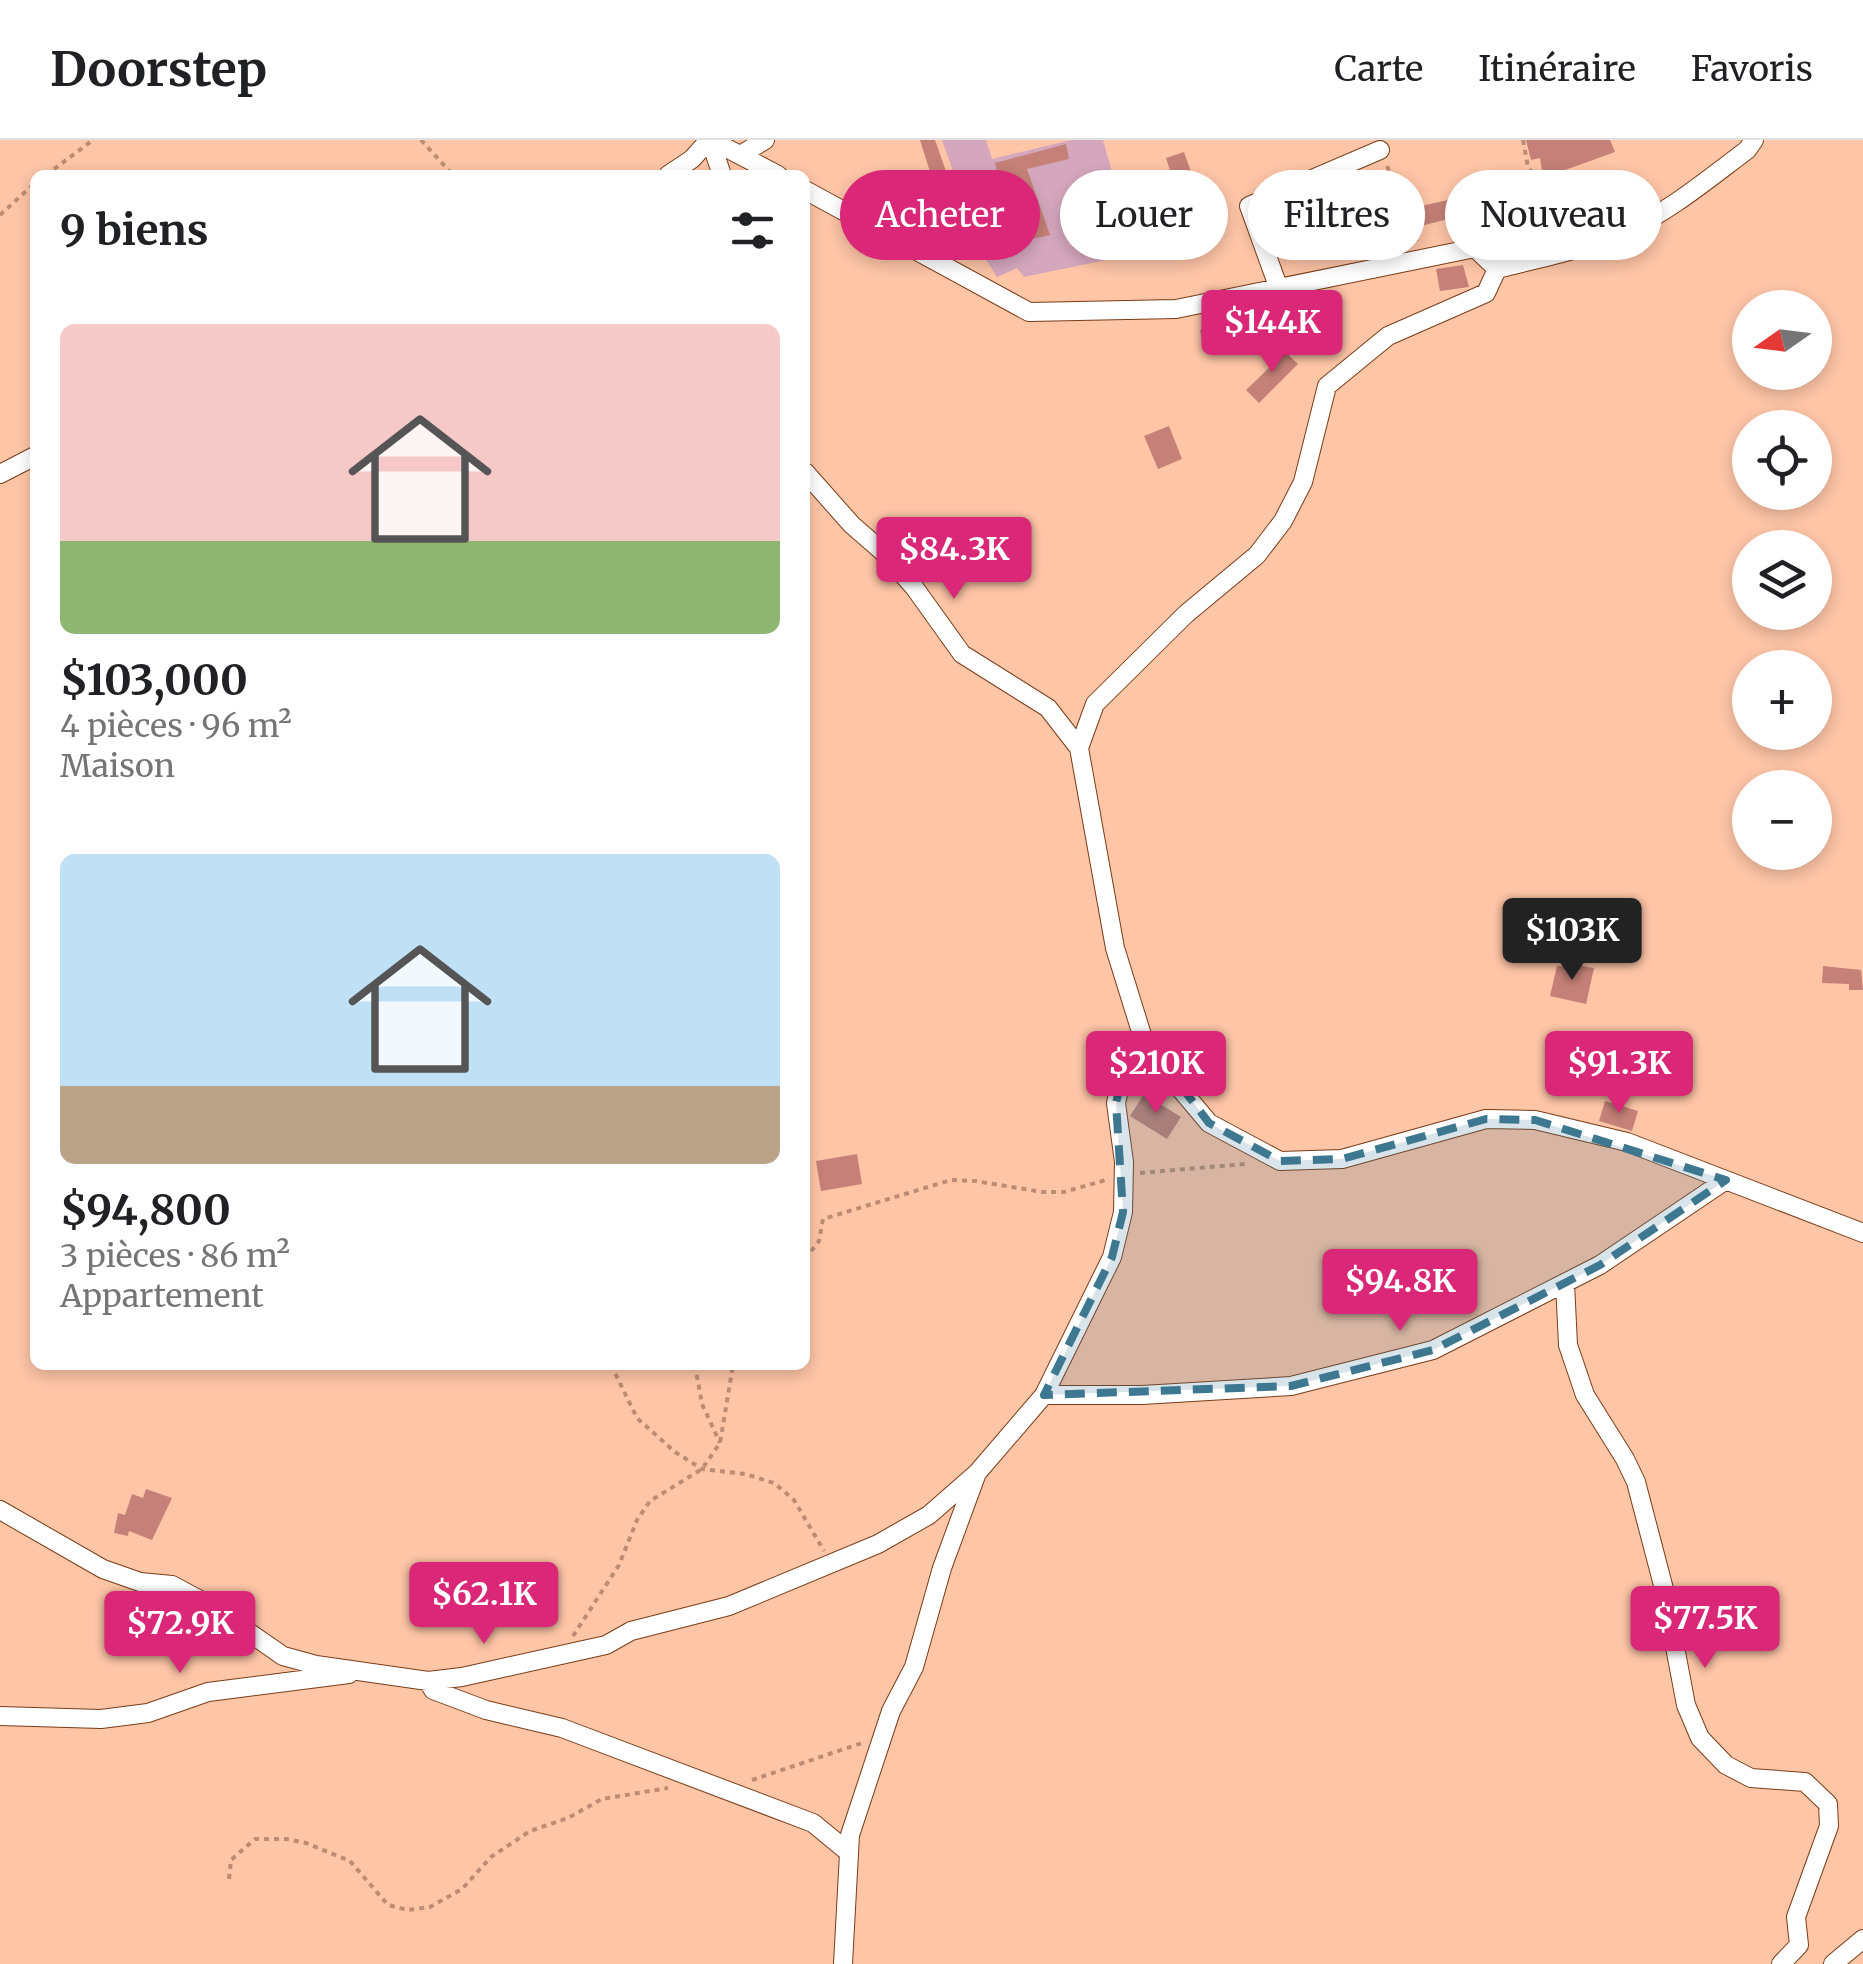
<!DOCTYPE html>
<html lang="fr">
<meta charset="utf-8">
<style>
body{margin:0;font-family:Merriweather,serif;background:#f2f2f2;color:#202124;height:100vh;display:flex;flex-direction:column;font-size:38px;white-space:nowrap}
*{box-sizing:border-box;margin:0}
p{font-size:32px;color:#757577}
.icon{flex:none;width:55px;height:55px;fill:none;stroke:currentColor;stroke-width:2;stroke-linecap:round;stroke-linejoin:round}
.map{position:relative;flex:1;overflow:hidden}
.details{position:absolute;left:30px;top:30px;width:780px;height:1200px;display:flex;flex-direction:column;background:#fff;border-radius:15px;box-shadow:0 5px 15px #0003}
.details>*{flex:none}
.banner{position:absolute;left:840px;top:30px;width:872px;height:90px;display:flex;gap:20px}
.needle{width:65px;rotate:256deg}
.buttons{position:absolute;left:1732px;top:150px;display:grid;gap:20px}
.buttons a{display:grid;place-items:center;width:100px;height:100px;border-radius:50%;background:#fff;box-shadow:0 5px 15px #0003;font-size:50px}
.price{position:absolute;translate:-50% -85px;padding:0 22px;border-radius:10px;background:#db2777;color:#fff;font-size:32px;line-height:65px;filter:drop-shadow(0 2px 5px #0008)}
.price::after{content:'';position:absolute;left:50%;top:60px;width:30px;height:22px;margin-left:-15px;background:inherit;clip-path:polygon(0 0,100% 0,50% 100%)}
.price.active{background:#222;color:#fff}
ul{padding:0;list-style:none}
li{display:grid;align-content:center;gap:20px;height:530px;padding:0 30px}
li span{display:grid;place-items:center;height:310px;border-radius:15px;color:#555}
li>.icon{margin-inline-start:auto}
span .icon{width:180px;height:180px;fill:#fffc;stroke-width:1}
li b{font-size:42px}
h2{display:flex;justify-content:space-between;align-items:center;height:120px;padding:0 30px;font-size:42px}
.tag{padding:0 35px;border-radius:45px;background:#fff;box-shadow:0 5px 15px #0003;font-size:35px;line-height:90px}
.tag.active{background:#db2777;color:#fff}
header{display:flex;align-items:center;gap:60px;box-sizing:border-box;height:140px;padding:0 50px;background:#fff;border-bottom:2px solid #e0e0e0}
header strong{font-size:48px}
nav{display:flex;gap:55px;margin-inline-start:auto;font-size:35px}
.map>svg:first-child{display:block}
.green{fill:#d5a7bd}
.building{fill:#c58177}
.lines{fill:none;stroke-linecap:round;stroke-linejoin:round}
.minor-casing{stroke:#793c18;stroke-width:20}
.path{stroke:#bc8d74;stroke-width:4;stroke-dasharray:5 5;stroke-linecap:butt}
.minor{stroke:#fff;stroke-width:18}
.marked{fill:#3e7790;fill-opacity:0.2;stroke:#3e7790;stroke-width:8;stroke-dasharray:20 12;stroke-linejoin:round}
</style>
<header>
<strong>Doorstep</strong>
<nav><a>Carte</a><a>Itinéraire</a><a>Favoris</a></nav>
</header>
<div class="map">
<svg width="1863" height="1824" viewBox="0 0 1863 1824">
<rect width="100%" height="100%" fill="#fec5a7"/>
<!-- green -->
<path class="green" d="M 942,0 L 986,0 L 992,19 L 1071,0 L 1103,0 L 1135,114 L 1024,137 L 1017,128 L 997,137 L 983,115 Z"/>
<!-- building -->
<path class="building" d="M 920,0 L 935,0 L 960,71 L 944,76 Z
M 1526,0 L 1610,0 L 1615,12 L 1543,38 L 1540,18 L 1531,20 Z
M 1066,4 L 1069,19 L 1027,29 L 1050,95 L 1018,102 L 1014,83 L 1000,87 L 993,66 L 1005,62 L 995,23 Z
M 1184,12 L 1194,40 L 1175,46 L 1166,18 Z
M 1604,44 L 1607,61 L 1569,68 L 1566,51 Z
M 1448,60 L 1453,78 L 1416,87 L 1412,68 Z
M 1366,85 L 1370,104 L 1344,110 L 1339,91 Z
M 1463,125 L 1469,147 L 1440,151 L 1436,129 Z
M 1322,159 L 1326,179 L 1318,181 L 1320,196 L 1292,202 L 1284,167 Z
M 1237,185 L 1241,201 L 1204,209 L 1200,190 Z
M 1280,207 L 1298,224 L 1259,263 L 1246,250 L 1271,226 L 1267,222 Z
M 1169,286 L 1182,319 L 1158,329 L 1144,296 Z
M 980,378 L 991,415 L 966,422 L 955,386 Z
M 1578,825 L 1594,828 L 1586,864 L 1550,856 L 1557,826 L 1577,828 Z
M 1823,826 L 1861,830 L 1863,850 L 1849,850 L 1849,844 L 1822,843 Z
M 1144,954 L 1181,977 L 1167,999 L 1130,976 Z
M 1605,961 L 1638,971 L 1632,991 L 1599,981 Z
M 857,1014 L 862,1044 L 821,1051 L 816,1021 Z
M 146,1349 L 172,1358 L 152,1400 L 129,1391 L 128,1396 L 114,1393 L 118,1373 L 125,1375 L 132,1354 L 143,1358 Z"/>
<g class="lines">
<!-- minor casing -->
<g class="minor-casing">
<path id="minor" d="M 710,0 L 722,35
M 711,0 L 778,35
M 742,14 L 765,0
M 668,35 L 692,19 L 709,0
M 805,50 L 1029,172 L 1176,169 L 1475,108 L 1497,129 L 1486,153 L 1388,196 L 1327,246 L 1303,342 L 1283,381 L 1257,415 L 1186,474 L 1095,564 L 1079,608 L 1115,808 L 1142,895 L 1162,927 L 1209,983 L 1280,1021 L 1342,1019 L 1486,979 L 1535,980 L 1627,1002 L 1863,1093
M 1497,129 C 1540,118 1584,110 1624,92 C 1669,72 1708,39 1747,10 L 1754,0
M 1279,149 L 1249,66 L 1380,10
M 805,332 L 852,385 L 882,411 L 914,447 L 962,514 L 1048,568 L 1079,608
M 0,334 L 35,316
M 1565,1143 L 1568,1205 L 1585,1255 L 1625,1319 L 1636,1342 L 1664,1449 L 1686,1565 L 1700,1598 L 1726,1625 L 1751,1638 L 1805,1642 L 1828,1664 L 1829,1686 L 1796,1777 L 1799,1805 L 1781,1824
M 1044,1255 L 1142,1255 L 1291,1246 L 1433,1210 L 1600,1125 L 1726,1040
M 0,1370 L 103,1429 L 140,1442 L 172,1445 L 211,1466 L 283,1516 L 316,1525 L 428,1541 L 462,1537 L 606,1505 L 631,1491 L 729,1466 L 878,1404 L 929,1375 L 977,1333
M 428,1541 L 433,1550 L 486,1570 L 562,1588 L 813,1683 L 847,1711
M 0,1576 L 101,1579 L 148,1573 L 208,1552 L 349,1534
M 843,1824 L 850,1695 L 891,1571 L 914,1527 L 942,1428 L 977,1333 L 1044,1255 L 1112,1117 L 1123,1072 L 1124,1022 L 1116,963 L 1128,911 L 1142,895
M 1833,1824 L 1863,1799"/>
</g>
<!-- path -->
<path class="path" d="M 421,0 L 453,35
M 1523,0 L 1528,27 L 1544,47 L 1546,93 L 1539,101
M 1387,26 L 1417,101
M 46,35 L 93,0
M 0,75 L 35,43
M 1140,1033 L 1245,1024
M 805,1119 L 819,1101 L 823,1079 L 951,1040 L 975,1041 L 1043,1052 L 1064,1052 L 1106,1040
M 611,1225 L 637,1278 L 675,1312 L 702,1329 L 745,1334 L 774,1343 L 794,1360 L 824,1411
M 695,1225 L 702,1264 L 720,1303
M 573,1496 L 619,1425 L 637,1380 L 650,1361 L 702,1329 L 720,1303 L 733,1225
M 752,1640 L 862,1603
M 229,1739 L 231,1720 L 255,1699 L 286,1699 L 306,1703 L 350,1721 L 388,1765 L 408,1770 L 430,1767 L 462,1749 L 491,1717 L 530,1691 L 568,1678 L 602,1659 L 668,1648"/>
<!-- minor -->
<use href="#minor" class="minor"/>
</g>
<!-- marked area -->
<path class="marked" d="M 1142,895 L 1209,983 L 1280,1021 L 1342,1019 L 1486,979 L 1535,980 L 1726,1040 L 1600,1125 L 1433,1210 L 1291,1246 L 1044,1255 L 1112,1117 L 1123,1072 L 1116,963 L 1128,911 Z"/>
</svg>
<div class="buttons">
<a><svg class="needle" viewBox="-14 -14 28 28"><path d="M0-13l5 13h-10z" fill="#e53935"/><path d="M0 13l5-13h-10z" fill="#757577"/></svg></a>
<a><svg class="icon" aria-label="locate" viewBox="0 0 24 24"><circle cx="12" cy="12" r="6"/><path d="M12 2v4M12 18v4M2 12h4M18 12h4"/></svg></a>
<a><svg class="icon" aria-label="layers" viewBox="0 0 24 24"><path d="M12 4l9 5-9 5-9-5zM3 14l9 5 9-5"/></svg></a>
<a>+</a>
<a>−</a>
</div>
<b class="price" style="left:1272px;top:235px">$144K</b>
<b class="price" style="left:954px;top:462px">$84.3K</b>
<b class="price active" style="left:1572px;top:843px">$103K</b>
<b class="price" style="left:1156px;top:976px">$210K</b>
<b class="price" style="left:1619px;top:976px">$91.3K</b>
<b class="price" style="left:1400px;top:1194px">$94.8K</b>
<b class="price" style="left:484px;top:1507px">$62.1K</b>
<b class="price" style="left:1705px;top:1531px">$77.5K</b>
<b class="price" style="left:180px;top:1536px">$72.9K</b>
<div class="banner">
<a class="tag active">Acheter</a>
<a class="tag">Louer</a>
<a class="tag">Filtres</a>
<a class="tag">Nouveau</a>
</div>
<section class="details">
<h2>9 biens<svg class="icon" aria-label="filters" viewBox="0 0 24 24"><path d="M4 7h16M4 17h16"/><circle cx="9" cy="7" r="2"/><circle cx="15" cy="17" r="2"/></svg></h2>
<ul>
<li><span style="background:linear-gradient(#f6c9c9 70%,#8fb573 0)"><svg class="icon" aria-label="home" viewBox="0 0 24 24"><path d="M3 11l9-7 9 7M6 9v11h12V9"/></svg></span><div><b>$103,000</b><p>4 pièces · 96 m²</p><p>Maison</p></div></li>
<li><span style="background:linear-gradient(#bfe0f5 75%,#b9a48a 0)"><svg class="icon" aria-label="home" viewBox="0 0 24 24"><path d="M3 11l9-7 9 7M6 9v11h12V9"/></svg></span><div><b>$94,800</b><p>3 pièces · 86 m²</p><p>Appartement</p></div></li>
</ul>
</section>
</div>
